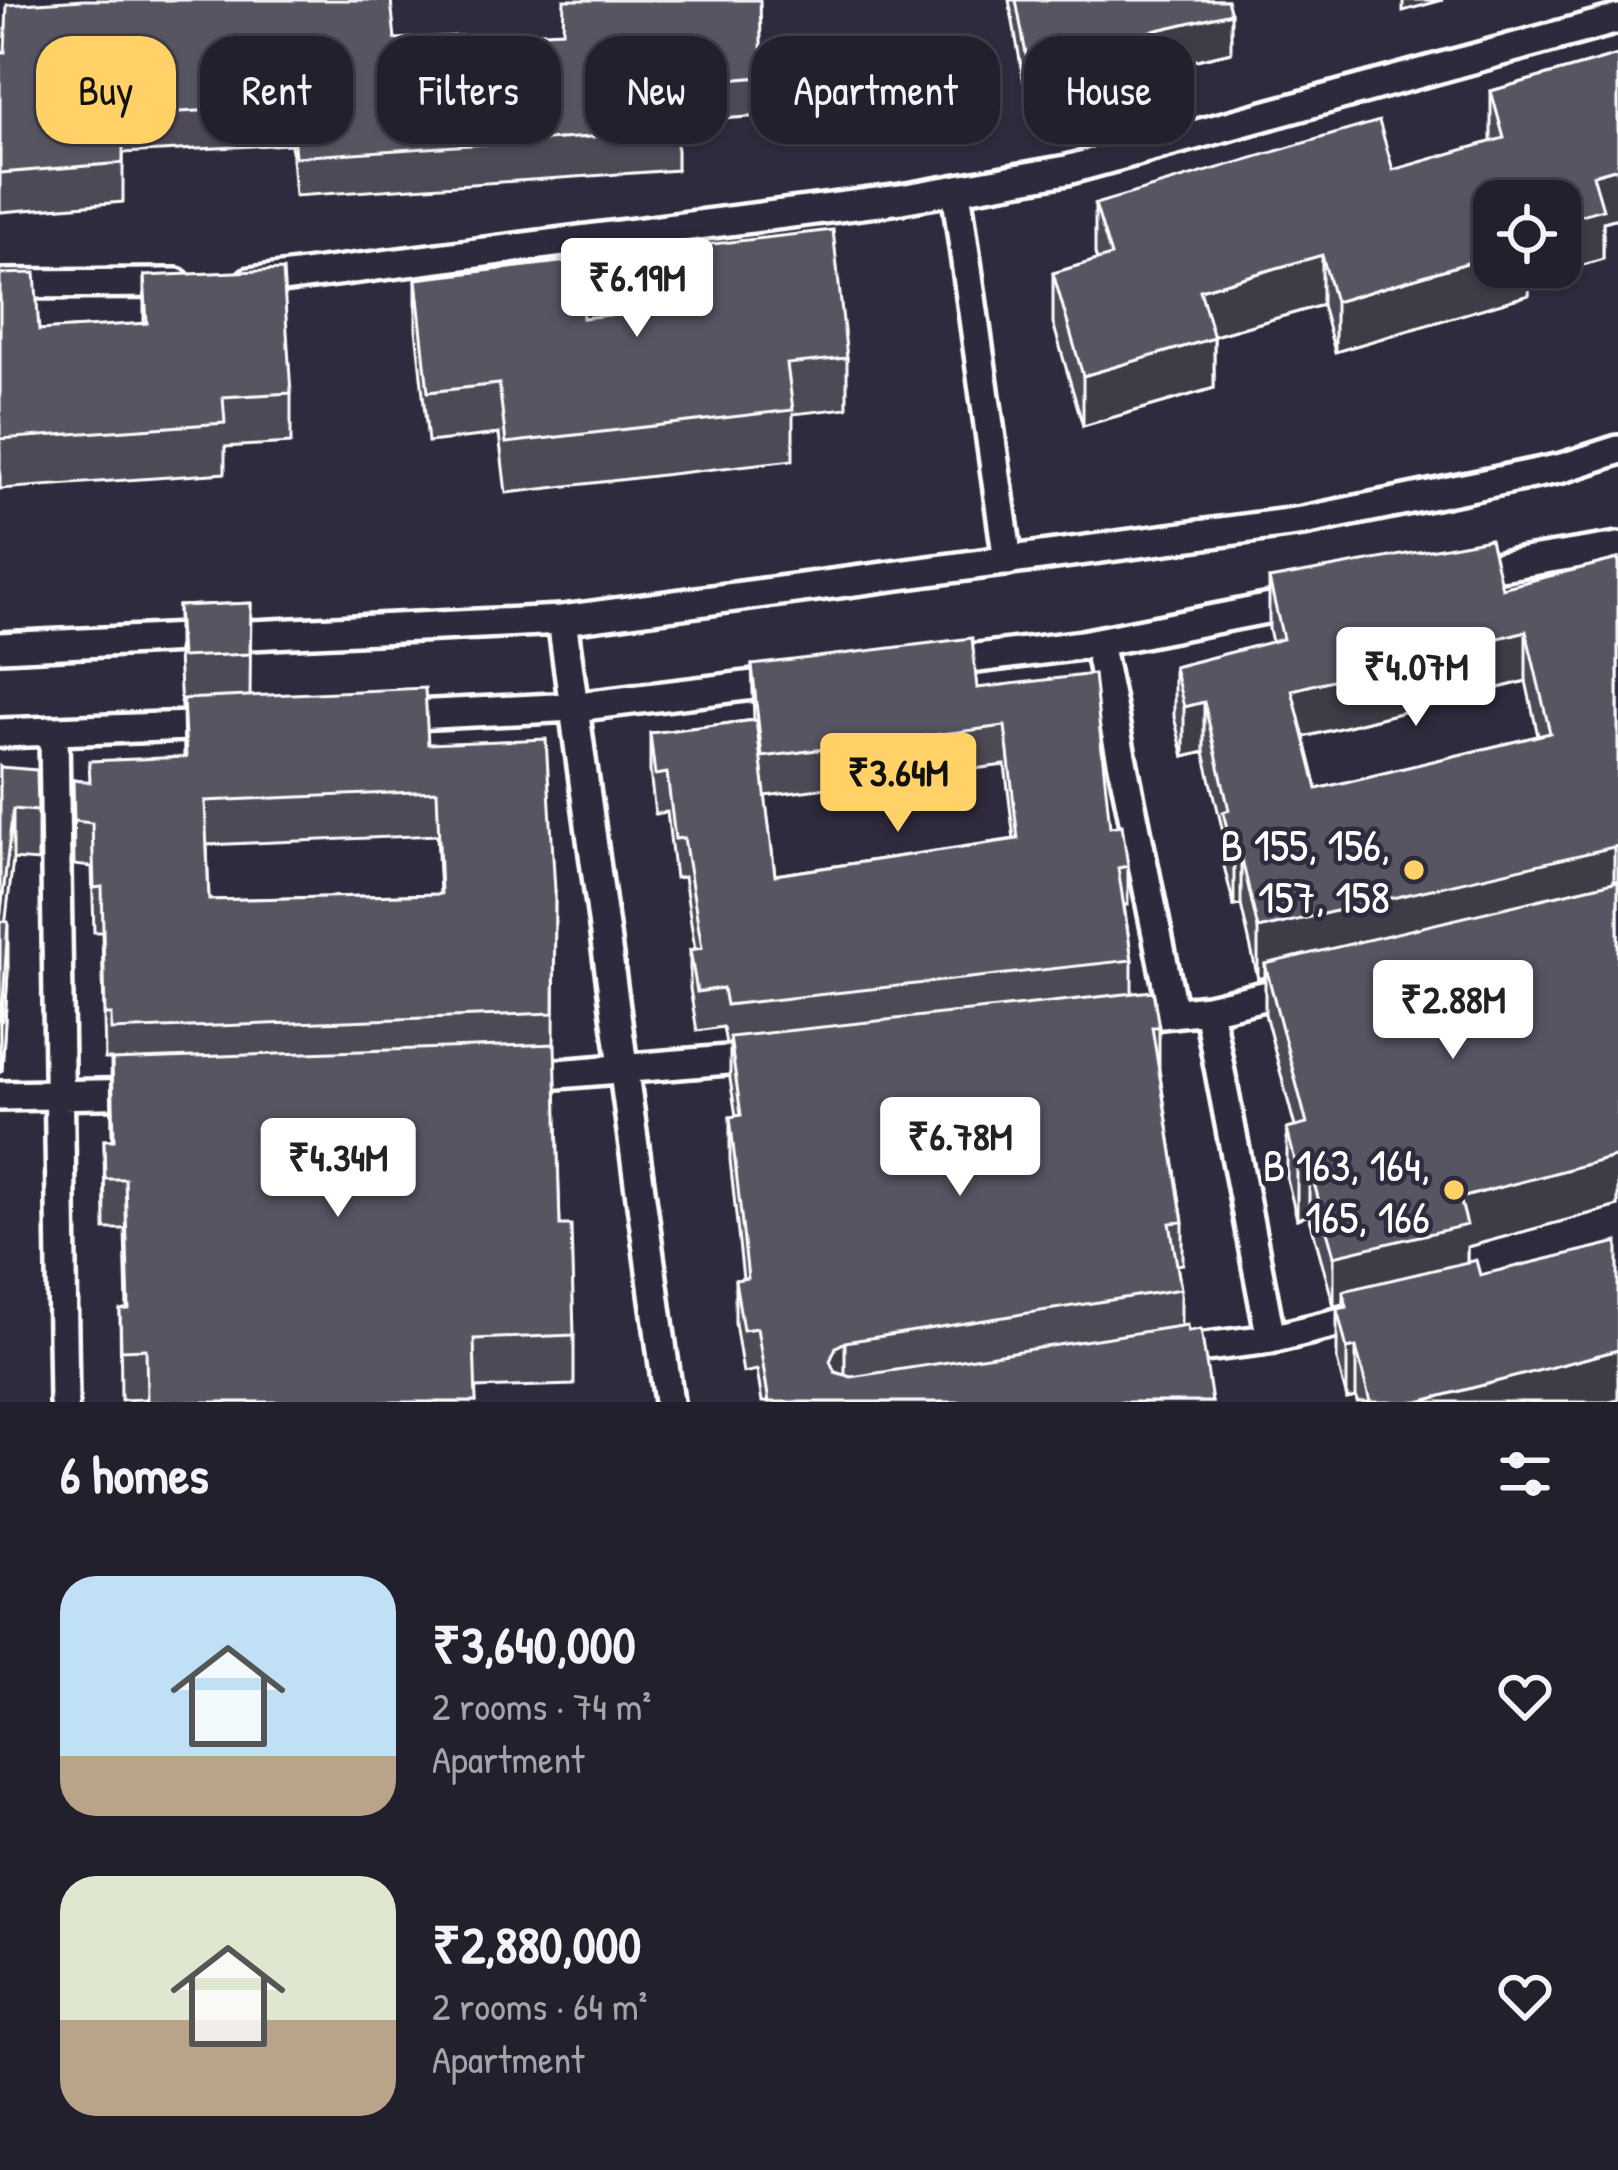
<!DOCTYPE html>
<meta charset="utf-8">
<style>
body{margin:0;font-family:"Patrick Hand",sans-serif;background:#2f2d3a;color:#f1f3f6;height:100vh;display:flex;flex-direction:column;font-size:45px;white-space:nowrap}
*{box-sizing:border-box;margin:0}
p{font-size:39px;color:#a3a3aa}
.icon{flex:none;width:66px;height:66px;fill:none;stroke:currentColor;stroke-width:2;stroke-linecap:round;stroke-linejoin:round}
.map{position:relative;height:1402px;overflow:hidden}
.drawer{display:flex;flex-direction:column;background:#23202e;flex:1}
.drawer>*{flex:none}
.hud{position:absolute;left:36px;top:36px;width:1548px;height:108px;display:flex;gap:24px}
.buttons{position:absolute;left:1473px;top:180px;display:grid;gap:24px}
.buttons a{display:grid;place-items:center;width:108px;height:108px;border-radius:24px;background:#23202e;box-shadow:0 3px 9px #0004,0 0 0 3px #403e4a;font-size:60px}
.price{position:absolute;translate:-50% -102px;padding:0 27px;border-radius:12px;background:#fff;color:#222;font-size:39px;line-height:78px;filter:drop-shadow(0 3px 6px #0008)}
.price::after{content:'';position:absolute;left:50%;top:72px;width:36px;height:27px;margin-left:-18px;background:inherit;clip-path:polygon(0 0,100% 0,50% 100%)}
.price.selected{background:#ffd166;color:#111}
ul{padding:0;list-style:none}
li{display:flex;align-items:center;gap:36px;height:300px;padding:0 60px}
li span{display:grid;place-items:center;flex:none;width:336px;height:240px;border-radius:36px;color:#555}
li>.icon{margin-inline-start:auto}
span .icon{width:144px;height:144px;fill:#fffc;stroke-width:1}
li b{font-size:51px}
h2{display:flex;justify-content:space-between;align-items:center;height:144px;padding:0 60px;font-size:51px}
.pill{padding:0 42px;border-radius:36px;background:#23202e;box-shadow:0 3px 9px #0004,0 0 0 3px #403e4a;font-size:42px;line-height:108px}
.pill.selected{background:#ffd166;color:#111}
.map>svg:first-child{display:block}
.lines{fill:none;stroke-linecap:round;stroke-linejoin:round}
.service-casing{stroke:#fff;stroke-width:36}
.service{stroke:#2f2a3d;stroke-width:27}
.wall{fill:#4d4956;stroke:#fff;stroke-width:3;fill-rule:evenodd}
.shaded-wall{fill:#3e3c46;stroke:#fff;stroke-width:3}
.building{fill:#595564;stroke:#fff;stroke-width:3;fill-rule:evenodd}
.poi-dot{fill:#ffd166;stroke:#2f2a3d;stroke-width:4.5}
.labels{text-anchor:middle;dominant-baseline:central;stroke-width:9;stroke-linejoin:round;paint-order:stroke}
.poi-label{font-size:45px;fill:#fff;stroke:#2f2a3d;text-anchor:end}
</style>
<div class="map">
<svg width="1618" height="1402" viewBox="0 0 1618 1402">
<rect width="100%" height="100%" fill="#2f2a3d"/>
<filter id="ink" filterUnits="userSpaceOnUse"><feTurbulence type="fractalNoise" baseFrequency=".00833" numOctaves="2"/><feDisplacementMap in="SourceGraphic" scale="24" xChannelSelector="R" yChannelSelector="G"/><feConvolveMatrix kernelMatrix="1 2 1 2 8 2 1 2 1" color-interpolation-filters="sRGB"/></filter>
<g filter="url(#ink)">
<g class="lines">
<!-- service casing -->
<g class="service-casing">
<path id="service" d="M 956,190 L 1008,561
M 250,282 L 901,199 L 1067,170 L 1618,19
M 0,284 L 176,283
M 1463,572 L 1618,547
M 562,620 L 669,1402
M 1098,642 L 1173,1013
M 0,647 L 562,620 L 1303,521 L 1562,468 L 1618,450
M 937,663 L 1082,645 L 1301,602
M 394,716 L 575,707 L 786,681
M 0,733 L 218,725
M 54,733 L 64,1402
M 1208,1009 L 1271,1339
M 1124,1018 L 1208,1009 L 1298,988
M 521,1077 L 764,1057
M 0,1096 L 147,1093
M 1172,1351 L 1271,1339 L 1370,1315"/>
</g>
<!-- service -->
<use href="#service" class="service"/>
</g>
<!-- wall -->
<path class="wall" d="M 1009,0 L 1227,0 L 1231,52 L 1027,99 Z
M 395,39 L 762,77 L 762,116 L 677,122 L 677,170 L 295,196 L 291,144 L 123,153 L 123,202 L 0,212 L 0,52 Z
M 1618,55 L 1618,218 L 1603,222 L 1603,259 L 1529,281 L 1529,295 L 1335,352 L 1322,305 L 1214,336 L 1214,388 L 1083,426 L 1053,323 L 1053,273 L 1097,260 L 1095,254 L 1095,204 L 1393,170 L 1491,142 L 1491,91 Z
M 687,247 L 847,358 L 847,408 L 793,414 L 793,460 L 506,493 L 499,434 L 428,442 L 416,329 L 416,279 L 583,318 L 688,305 Z
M 0,274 L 39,330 L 144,324 L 144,276 L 291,393 L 291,443 L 225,447 L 225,473 L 0,489 Z
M 1618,559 L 1618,1206 L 1467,1247 L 1467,1262 L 1609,1402 L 1357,1402 L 1356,1397 L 1347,1399 L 1337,1360 L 1337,1309 L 1343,1308 L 1343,1304 L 1334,1306 L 1309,1215 L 1297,1219 L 1287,1179 L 1287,1129 L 1295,1127 L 1265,1014 L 1265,977 L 1258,979 L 1241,905 L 1234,906 L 1223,862 L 1223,832 L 1204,752 L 1184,757 L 1174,717 L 1174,667 L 1272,642 L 1269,629 L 1269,579 L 1502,588 ZM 1526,681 L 1538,736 L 1317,789 L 1304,737 Z
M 251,603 L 250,696 L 428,744 L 555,890 L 554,1044 L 560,1225 L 574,1335 L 574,1385 L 475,1388 L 476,1402 L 146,1402 L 146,1399 L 121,1400 L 120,1310 L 127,1309 L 125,1229 L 105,1229 L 104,1140 L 112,1140 L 111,1059 L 105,1059 L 102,932 L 94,932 L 92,867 L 74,865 L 73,780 L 89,782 L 184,757 L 183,707 L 181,707 L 178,656 L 178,606 ZM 437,835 L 440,894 L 209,900 L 207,845 Z
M 752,665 L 977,688 L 1110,827 L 1128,866 L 1128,905 L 1124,905 L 1132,960 L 1132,993 L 1159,1027 L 1159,1069 L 1183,1222 L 1183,1264 L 1177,1265 L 1181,1289 L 1181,1326 L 1212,1402 L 762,1402 L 757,1370 L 743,1373 L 735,1323 L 735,1280 L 743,1279 L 730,1160 L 730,1117 L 736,1116 L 730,1079 L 730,1043 L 726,1044 L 723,1027 L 697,1031 L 690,989 L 690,950 L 695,949 L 684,877 L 675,878 L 667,812 L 655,814 L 650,772 L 650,733 L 754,720 ZM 1005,765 L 1014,839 L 775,875 L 765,796 Z
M 0,767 L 38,811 L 38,861 L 13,859 L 5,922 L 8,972 L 2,1070 L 0,1072 Z"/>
<!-- shaded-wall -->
<path class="shaded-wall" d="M 1403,0 L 1443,0 L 1403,11 Z
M 1231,13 L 1231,52 L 1027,99 L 1027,60 Z
M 1618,168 L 1618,218 L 1603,222 L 1603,259 L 1529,281 L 1529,295 L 1335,352 L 1335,302 L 1494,255 L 1494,267 L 1560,267 L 1560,221 L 1593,175 Z
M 1322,255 L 1322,305 L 1200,340 L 1200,290 Z
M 1214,338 L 1214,388 L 1083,426 L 1083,376 Z
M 1526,631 L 1526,681 L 1292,740 L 1292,690 Z
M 1204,702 L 1204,752 L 1184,757 L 1184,707 Z
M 13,809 L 13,859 L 0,969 L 0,919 Z
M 1614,845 L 1614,895 L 1265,964 L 1265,977 L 1258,979 L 1258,929 Z
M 1241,855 L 1241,905 L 1234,906 L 1234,856 Z
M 8,922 L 8,972 L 2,1070 L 0,1072 L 0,1022 Z
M 1618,1156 L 1618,1206 L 1467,1247 L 1467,1275 L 1343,1291 L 1343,1304 L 1334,1306 L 1334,1256 L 1460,1198 Z
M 1309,1165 L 1309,1215 L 1297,1219 L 1297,1169 Z
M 845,1342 L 845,1384 L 836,1389 L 830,1361 L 836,1347 Z
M 1356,1347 L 1356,1397 L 1347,1399 L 1347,1349 Z
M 1618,1350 L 1618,1400 L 1609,1402 L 1418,1402 Z"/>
<!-- building -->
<path class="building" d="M 83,0 L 391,0 L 395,39 L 563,31 L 564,0 L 760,0 L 762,77 L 675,84 L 677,131 L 295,157 L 291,106 L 123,115 L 123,163 L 0,173 L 0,52 L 5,52 L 7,5 Z
M 1016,0 L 1227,0 L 1231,13 L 1027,60 Z
M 1618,55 L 1618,168 L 1593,175 L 1603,209 L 1560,221 L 1560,201 L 1494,201 L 1494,255 L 1335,302 L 1322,255 L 1200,290 L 1214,338 L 1083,376 L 1053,273 L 1111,256 L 1095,204 L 1379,121 L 1393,170 L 1504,138 L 1491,91 Z
M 833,230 L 847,358 L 787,364 L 793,410 L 506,443 L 499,384 L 428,392 L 416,279 L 577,260 L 583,318 L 693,305 L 687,247 Z
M 283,270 L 291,393 L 223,397 L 225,423 L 0,439 L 0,274 L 35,273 L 39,330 L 147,323 L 144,276 Z
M 1490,539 L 1502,588 L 1618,559 L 1618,846 L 1258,929 L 1241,855 L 1234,856 L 1223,812 L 1229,810 L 1204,702 L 1184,707 L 1174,667 L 1283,639 L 1269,579 ZM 1526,631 L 1550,733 L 1317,789 L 1292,690 Z
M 251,603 L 250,654 L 181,657 L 178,606 Z
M 972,638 L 977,688 L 1094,674 L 1110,827 L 1122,825 L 1128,866 L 1118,868 L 1132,960 L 726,1005 L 723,988 L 697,992 L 690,950 L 702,948 L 684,838 L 675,839 L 667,773 L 655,775 L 650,733 L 756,720 L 775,875 L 1018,839 L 1005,726 L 762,757 L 752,665 Z
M 425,688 L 428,744 L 546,739 L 555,890 L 554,1013 L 111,1030 L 111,1015 L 105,1015 L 102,887 L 94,888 L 92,823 L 74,821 L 73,780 L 90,782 L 89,761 L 186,757 L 183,699 ZM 437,791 L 441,894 L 209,900 L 205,801 Z
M 0,767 L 37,770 L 38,811 L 13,809 L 0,919 Z
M 1618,881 L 1618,1156 L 1460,1198 L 1467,1225 L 1334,1256 L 1309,1165 L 1297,1169 L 1287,1129 L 1307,1124 L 1265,964 Z
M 0,921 L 8,922 L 2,1020 L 0,1022 Z
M 1153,991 L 1159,1027 L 1152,1027 L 1183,1222 L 1170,1223 L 1181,1289 L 845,1342 L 836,1347 L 830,1361 L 835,1372 L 851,1377 L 1187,1325 L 1188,1331 L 1201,1329 L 1212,1402 L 769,1402 L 757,1328 L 743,1330 L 735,1280 L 748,1278 L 730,1117 L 741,1115 L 730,1037 Z
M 555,1044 L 560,1225 L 571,1225 L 574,1335 L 474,1339 L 476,1402 L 147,1402 L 146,1349 L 121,1350 L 120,1310 L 129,1309 L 125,1179 L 105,1179 L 104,1140 L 114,1140 L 112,1060 Z
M 1618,1242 L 1618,1350 L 1418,1402 L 1370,1402 L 1356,1347 L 1347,1349 L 1337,1309 L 1347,1307 L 1343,1291 L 1476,1260 L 1480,1275 Z"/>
</g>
<!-- markers -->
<g class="poi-dot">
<circle cx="1414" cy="870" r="12"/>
<circle cx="1454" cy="1190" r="12"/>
</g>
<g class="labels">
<!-- poi labels -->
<g class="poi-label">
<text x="1390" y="844">B 155, 156,<tspan x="1390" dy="52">157, 158</tspan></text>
<text x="1430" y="1164">B 163, 164,<tspan x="1430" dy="52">165, 166</tspan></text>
</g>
</g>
</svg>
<div class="buttons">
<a><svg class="icon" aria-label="locate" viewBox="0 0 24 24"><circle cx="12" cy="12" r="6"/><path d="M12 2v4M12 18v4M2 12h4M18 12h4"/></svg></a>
</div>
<b class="price" style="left:637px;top:340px">₹6.19M</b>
<b class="price" style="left:1416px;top:729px">₹4.07M</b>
<b class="price selected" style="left:898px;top:835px">₹3.64M</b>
<b class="price" style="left:1453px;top:1062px">₹2.88M</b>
<b class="price" style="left:960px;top:1199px">₹6.78M</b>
<b class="price" style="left:338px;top:1220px">₹4.34M</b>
<div class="hud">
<a class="pill selected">Buy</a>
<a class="pill">Rent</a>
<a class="pill">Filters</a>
<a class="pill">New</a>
<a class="pill">Apartment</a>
<a class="pill">House</a>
</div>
</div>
<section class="drawer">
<h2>6 homes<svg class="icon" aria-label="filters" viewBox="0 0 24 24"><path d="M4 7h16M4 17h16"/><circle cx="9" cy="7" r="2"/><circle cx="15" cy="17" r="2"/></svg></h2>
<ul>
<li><span style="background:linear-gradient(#bfe0f5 75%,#b9a48a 0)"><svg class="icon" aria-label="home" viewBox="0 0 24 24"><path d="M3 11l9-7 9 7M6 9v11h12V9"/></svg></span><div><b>₹3,640,000</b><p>2 rooms · 74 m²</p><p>Apartment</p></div><svg class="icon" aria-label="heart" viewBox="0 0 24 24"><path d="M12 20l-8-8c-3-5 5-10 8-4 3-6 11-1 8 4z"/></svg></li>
<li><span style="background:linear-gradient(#dfe7d0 60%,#b9a48a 0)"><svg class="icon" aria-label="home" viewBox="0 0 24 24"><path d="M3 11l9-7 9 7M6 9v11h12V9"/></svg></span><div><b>₹2,880,000</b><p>2 rooms · 64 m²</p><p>Apartment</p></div><svg class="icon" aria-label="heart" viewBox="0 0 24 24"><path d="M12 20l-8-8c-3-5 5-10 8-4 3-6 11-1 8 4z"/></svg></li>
</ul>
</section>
